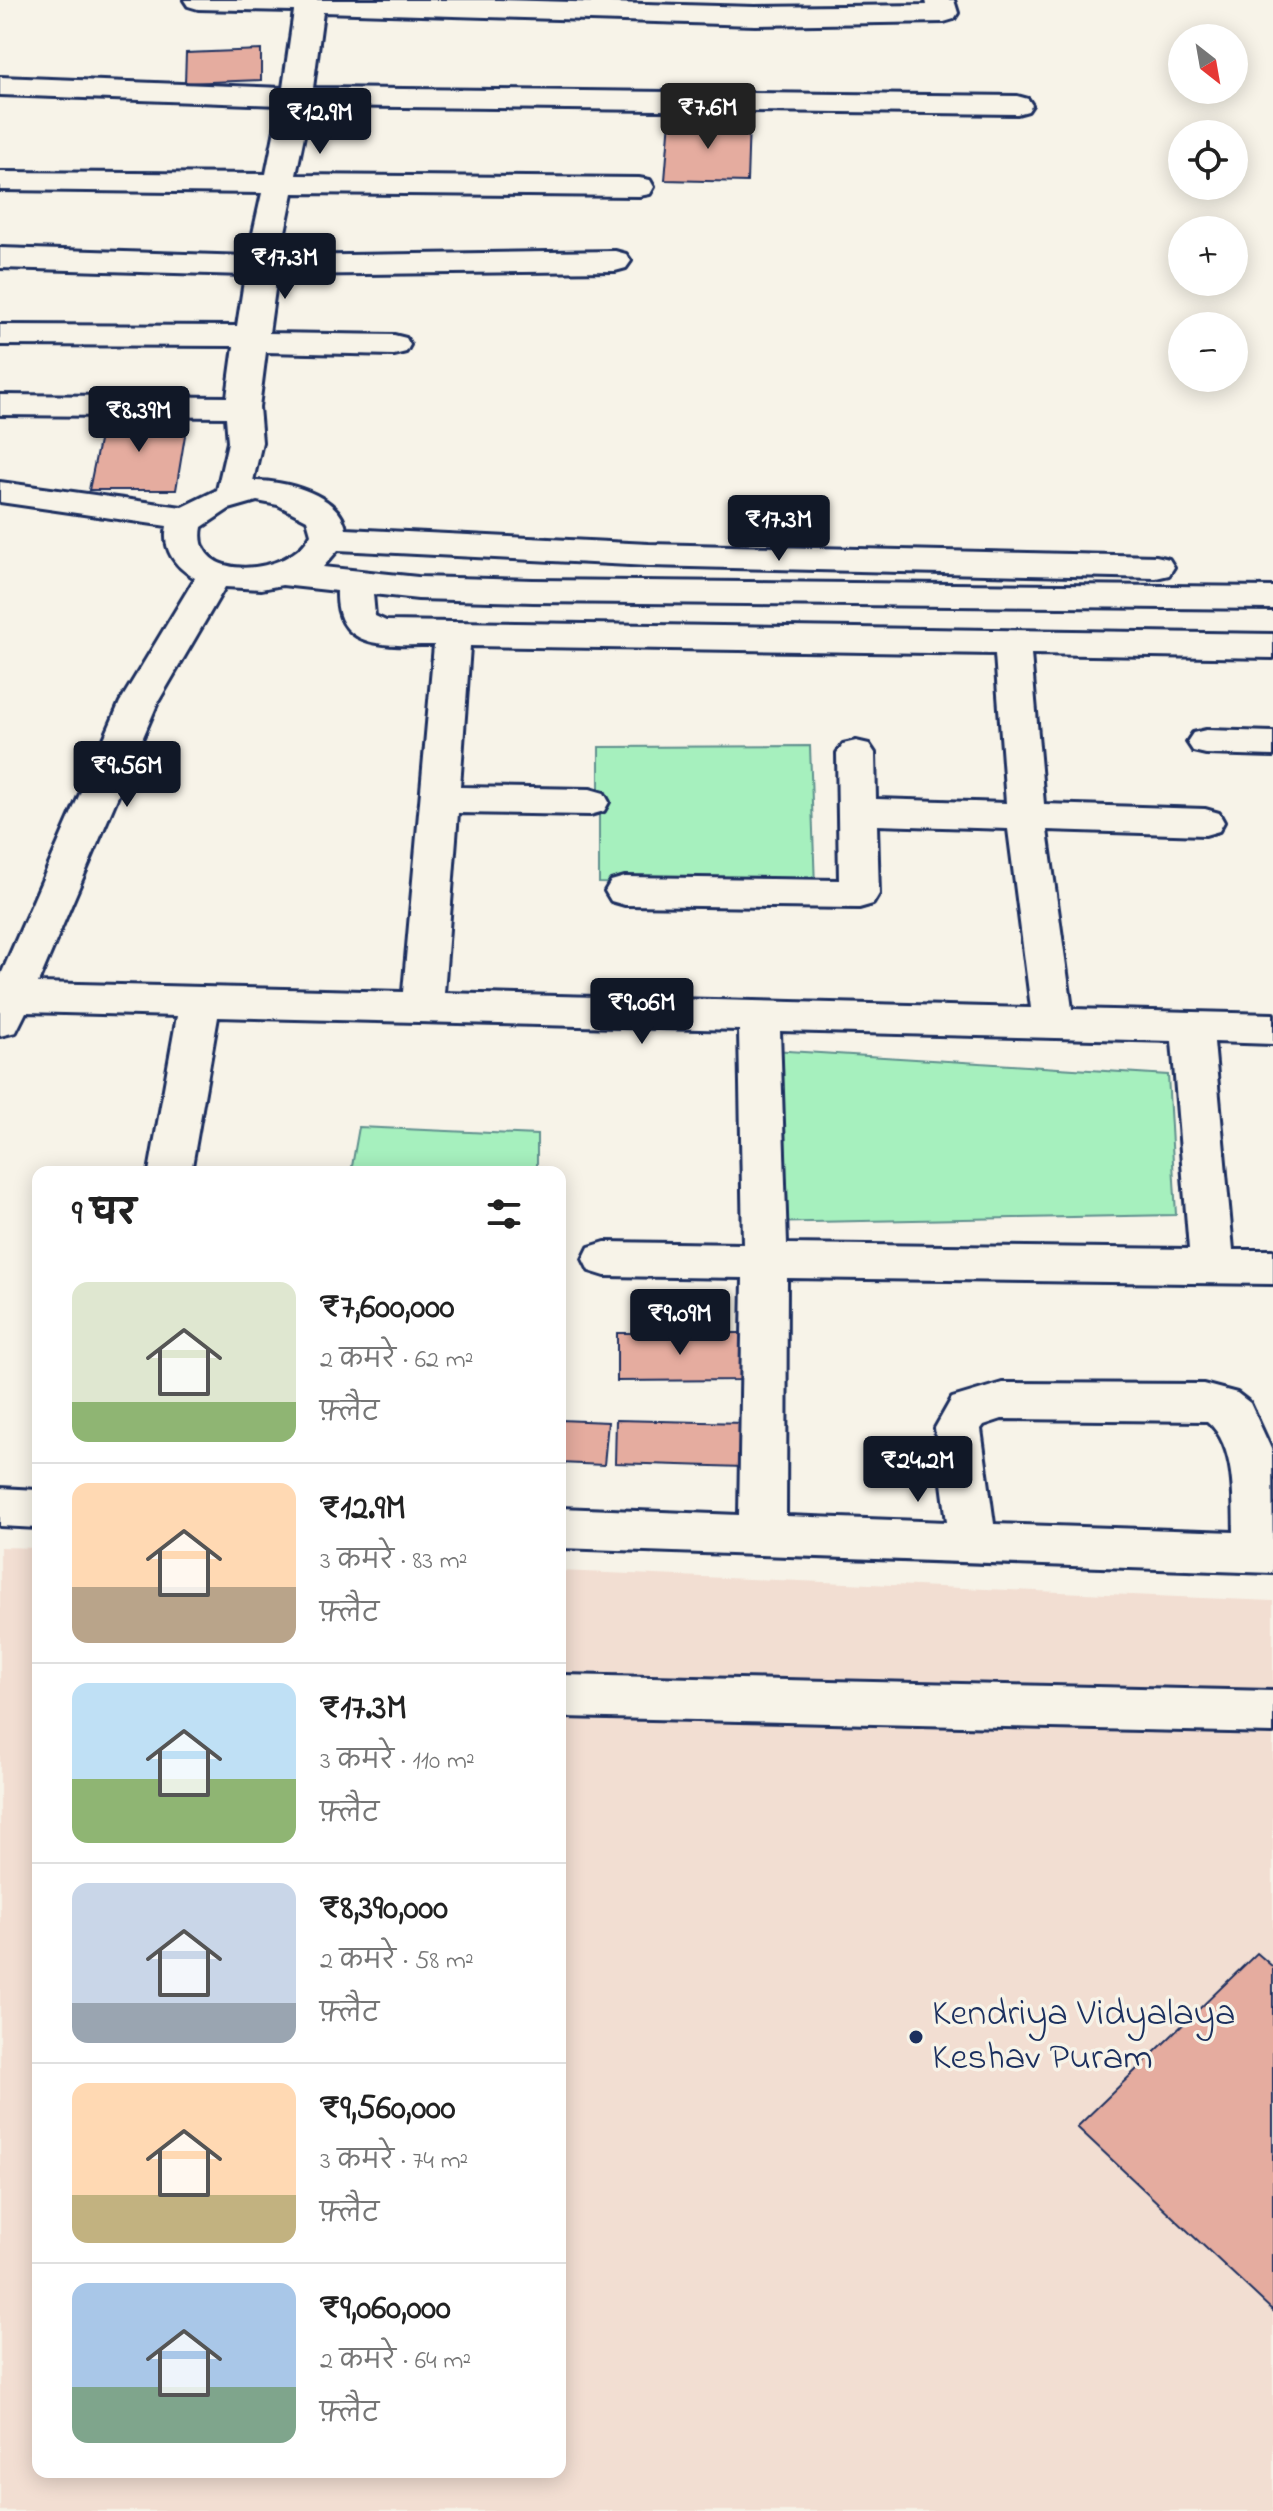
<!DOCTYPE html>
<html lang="hi">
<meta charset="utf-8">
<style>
body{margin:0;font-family:"Indie Flower","Playpen Sans Deva",sans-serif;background:#f2f2f2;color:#222;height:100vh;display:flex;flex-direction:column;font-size:30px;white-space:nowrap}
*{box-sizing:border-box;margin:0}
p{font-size:26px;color:#767676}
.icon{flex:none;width:44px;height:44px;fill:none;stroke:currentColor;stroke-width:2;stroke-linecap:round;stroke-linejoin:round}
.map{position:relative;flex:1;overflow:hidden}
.panel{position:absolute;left:32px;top:1166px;width:534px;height:1312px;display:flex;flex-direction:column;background:#fff;border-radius:16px;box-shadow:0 4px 20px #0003}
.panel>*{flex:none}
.needle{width:52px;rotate:149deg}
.buttons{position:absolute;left:1168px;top:24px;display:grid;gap:16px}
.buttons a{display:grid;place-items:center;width:80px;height:80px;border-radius:50%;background:#fff;box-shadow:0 4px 20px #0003;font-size:40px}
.price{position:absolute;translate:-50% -68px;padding:0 18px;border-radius:8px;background:#111827;color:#fff;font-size:26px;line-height:52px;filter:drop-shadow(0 2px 4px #0008)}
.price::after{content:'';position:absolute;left:50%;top:48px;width:24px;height:18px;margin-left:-12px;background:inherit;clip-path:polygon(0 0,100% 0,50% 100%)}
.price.active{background:#222;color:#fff}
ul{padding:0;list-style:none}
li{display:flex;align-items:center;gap:24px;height:200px;padding:0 40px}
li+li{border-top:2px solid #e0e0e0}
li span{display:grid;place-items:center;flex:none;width:224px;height:160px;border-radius:16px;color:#555}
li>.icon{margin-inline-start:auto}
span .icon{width:96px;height:96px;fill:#fffc;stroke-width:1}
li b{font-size:34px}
h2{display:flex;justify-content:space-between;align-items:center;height:96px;padding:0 40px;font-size:34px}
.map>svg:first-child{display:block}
.built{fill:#f2ded2}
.green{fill:#a6f0be;stroke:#60908e;stroke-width:2}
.building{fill:#e5ac9f;stroke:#1b2f5e;stroke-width:2}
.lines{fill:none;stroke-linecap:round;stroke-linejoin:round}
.minor-casing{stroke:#1b2f5e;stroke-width:6}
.minor{fill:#f7f3e8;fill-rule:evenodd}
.poi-dot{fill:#1b2f5e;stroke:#f7f3e8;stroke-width:3}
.labels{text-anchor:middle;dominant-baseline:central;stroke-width:7;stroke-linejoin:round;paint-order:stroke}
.near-poi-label{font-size:38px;fill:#1b2f5e;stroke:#f7f3e8;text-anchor:start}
</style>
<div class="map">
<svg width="1273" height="2511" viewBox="0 0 1273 2511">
<rect width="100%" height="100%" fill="#f7f3e8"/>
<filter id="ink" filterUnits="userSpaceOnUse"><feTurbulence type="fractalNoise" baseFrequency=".0125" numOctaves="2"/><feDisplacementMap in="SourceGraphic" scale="16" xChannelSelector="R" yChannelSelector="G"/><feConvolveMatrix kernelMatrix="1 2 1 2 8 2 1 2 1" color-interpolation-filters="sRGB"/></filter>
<g filter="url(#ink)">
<!-- built -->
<path class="built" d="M 0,1547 L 38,1548 L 38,2472 L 560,2472 L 560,1571 L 1273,1601 L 1273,2511 L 0,2511 Z"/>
<!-- green -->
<path class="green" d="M 810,746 L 815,887 L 599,883 L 599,747 Z
M 756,1049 L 1168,1075 L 1176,1215 L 761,1223 Z
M 359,1127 L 537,1135 L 537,1172 L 351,1172 Z"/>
<!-- building -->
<path class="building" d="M 261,50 L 261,80 L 185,83 L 186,53 Z
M 670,119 L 749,121 L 747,182 L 665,180 Z
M 104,417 L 188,417 L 176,490 L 89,490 Z
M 617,1333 L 742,1333 L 744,1380 L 617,1381 Z
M 560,1420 L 608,1422 L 604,1465 L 560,1463 Z
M 616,1420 L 744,1423 L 743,1467 L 615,1463 Z
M 1257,1953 L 1273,1967 L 1273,2311 L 1077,2127 Z"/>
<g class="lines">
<!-- minor casing -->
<g class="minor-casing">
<path id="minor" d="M 184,0 L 498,0 L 755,7 L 927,5 L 926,0 L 954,0 L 958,13 L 954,19 L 944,22 L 755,25 L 323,12 L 313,88 L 1017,96 L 1028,99 L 1032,105 L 1028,111 L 1017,114 L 310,106 L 296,175 L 639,178 L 650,180 L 654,187 L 650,194 L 639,196 L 293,193 L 280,256 L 615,251 L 626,254 L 631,261 L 626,268 L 615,271 L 277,275 L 269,333 L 394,335 L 406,338 L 410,345 L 406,352 L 394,355 L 266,352 L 259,407 L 262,442 L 253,481 C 283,480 340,494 346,529 L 649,544 L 1156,556 L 1169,559 L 1174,567 L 1169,575 L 1156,578 L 649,566 L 338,550 L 323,567 L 418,577 L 533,580 L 1273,587 L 1273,609 L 533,602 L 418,599 L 373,594 L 375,616 L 386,621 L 1273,634 L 1273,658 L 1031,654 L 1044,804 L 1205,809 L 1219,813 L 1224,822 L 1219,831 L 1205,835 L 1047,830 L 1072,1009 L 1273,1014 L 1273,1044 L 1214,1042 L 1233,1250 L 1273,1250 L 1273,1284 L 787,1278 L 786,1516 L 947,1522 L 935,1428 L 952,1398 L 1002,1383 L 1203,1384 L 1237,1393 L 1250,1403 L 1272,1451 L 1273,1573 L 560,1548 L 560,1508 L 739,1515 L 743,1278 L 605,1276 L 589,1271 L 583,1259 L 589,1247 L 605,1242 L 743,1244 L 739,1030 L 218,1017 L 191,1172 L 149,1172 L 177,1016 L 26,1012 L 16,1032 L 0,1036 L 0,977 L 120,702 L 195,578 C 175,567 162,549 167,526 L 0,502 L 0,482 L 182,507 L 217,490 L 228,442 L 226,417 L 0,415 L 0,395 L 227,397 L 234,346 L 0,345 L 0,325 L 237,326 L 245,275 L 0,268 L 0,248 L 248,256 L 262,193 L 0,190 L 0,172 L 266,174 L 280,105 L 0,95 L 0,77 L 283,88 L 294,11 L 198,9 L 188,6 ZM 257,501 L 278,505 L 307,520 L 311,534 C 292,575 191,585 202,527 L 229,509 ZM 282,585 L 337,591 C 335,652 389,645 434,645 L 403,992 L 38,983 L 158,702 L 225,587 L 261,589 ZM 470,646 L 995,654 L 1006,803 L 876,799 L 875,753 L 869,744 L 856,741 L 843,744 L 837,753 L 839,880 L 625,877 L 611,881 L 605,891 L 611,901 L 625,905 L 859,908 L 873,904 L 879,894 L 877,825 L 1008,829 L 1031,1008 L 444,993 L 458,813 L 590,815 L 604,811 L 609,802 L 604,793 L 590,789 L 460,787 ZM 780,1031 L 1172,1041 L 1189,1249 L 787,1244 ZM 1002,1419 L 1207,1421 C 1236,1445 1233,1498 1234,1532 L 994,1524 L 981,1429 L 984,1425 Z
M 1206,730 L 1273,732 L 1273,756 L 1206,754 L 1193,751 L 1187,742 L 1193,733 Z
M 0,1488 L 38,1490 L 38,1528 L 0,1526 Z
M 563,1675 L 1273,1691 L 1273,1733 L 563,1717 L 560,1716 L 560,1676 Z"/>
</g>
<!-- minor -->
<use href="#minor" class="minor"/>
</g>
</g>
<!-- markers -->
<circle class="poi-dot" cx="916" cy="2037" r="8"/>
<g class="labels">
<!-- near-poi labels -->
<g class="near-poi-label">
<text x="932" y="2015">Kendriya Vidyalaya<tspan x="932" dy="44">Keshav Puram</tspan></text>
</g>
</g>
</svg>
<div class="buttons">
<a><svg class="needle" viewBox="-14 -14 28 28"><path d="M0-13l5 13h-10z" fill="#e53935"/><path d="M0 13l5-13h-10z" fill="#767676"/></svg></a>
<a><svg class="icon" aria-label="locate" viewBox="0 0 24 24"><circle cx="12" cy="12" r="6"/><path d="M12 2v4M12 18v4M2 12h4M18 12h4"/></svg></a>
<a>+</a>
<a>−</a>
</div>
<b class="price active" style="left:708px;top:151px">₹7.6M</b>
<b class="price" style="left:320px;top:156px">₹12.9M</b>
<b class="price" style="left:285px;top:301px">₹17.3M</b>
<b class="price" style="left:139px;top:454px">₹8.39M</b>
<b class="price" style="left:779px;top:563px">₹17.3M</b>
<b class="price" style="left:127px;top:809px">₹9.56M</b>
<b class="price" style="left:642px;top:1046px">₹9.06M</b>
<b class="price" style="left:680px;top:1357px">₹9.09M</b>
<b class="price" style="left:918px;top:1504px">₹24.2M</b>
<section class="panel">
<h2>9 घर<svg class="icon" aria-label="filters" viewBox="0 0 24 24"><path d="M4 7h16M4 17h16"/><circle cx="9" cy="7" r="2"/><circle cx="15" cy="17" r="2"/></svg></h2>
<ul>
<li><span style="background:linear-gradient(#dfe7d0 75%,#8fb573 0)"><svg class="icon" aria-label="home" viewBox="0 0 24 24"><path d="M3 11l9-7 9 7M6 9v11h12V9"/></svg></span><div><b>₹7,600,000</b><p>2 कमरे · 62 m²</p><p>फ़्लैट</p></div></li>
<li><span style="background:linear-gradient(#ffd9b3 65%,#b9a48a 0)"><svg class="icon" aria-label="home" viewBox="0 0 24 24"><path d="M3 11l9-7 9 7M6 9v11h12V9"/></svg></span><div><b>₹12.9M</b><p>3 कमरे · 83 m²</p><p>फ़्लैट</p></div></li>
<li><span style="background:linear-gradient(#bfe0f5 60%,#8fb573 0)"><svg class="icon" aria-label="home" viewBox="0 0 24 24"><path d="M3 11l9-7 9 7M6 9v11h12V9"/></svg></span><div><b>₹17.3M</b><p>3 कमरे · 110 m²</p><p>फ़्लैट</p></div></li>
<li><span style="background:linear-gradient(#c9d6e8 75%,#9aa5b1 0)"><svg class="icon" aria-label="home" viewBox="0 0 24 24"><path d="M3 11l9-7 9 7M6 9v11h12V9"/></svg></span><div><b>₹8,390,000</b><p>2 कमरे · 58 m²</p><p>फ़्लैट</p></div></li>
<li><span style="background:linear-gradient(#ffd9b3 70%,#c2b280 0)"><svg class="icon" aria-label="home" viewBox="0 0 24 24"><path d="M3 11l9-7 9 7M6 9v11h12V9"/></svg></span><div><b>₹9,560,000</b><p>3 कमरे · 74 m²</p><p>फ़्लैट</p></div></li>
<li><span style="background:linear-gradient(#a9c7e8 65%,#7fa58c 0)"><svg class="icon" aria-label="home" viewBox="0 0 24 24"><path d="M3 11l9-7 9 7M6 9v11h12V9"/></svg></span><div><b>₹9,060,000</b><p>2 कमरे · 64 m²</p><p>फ़्लैट</p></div></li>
</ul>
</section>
</div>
